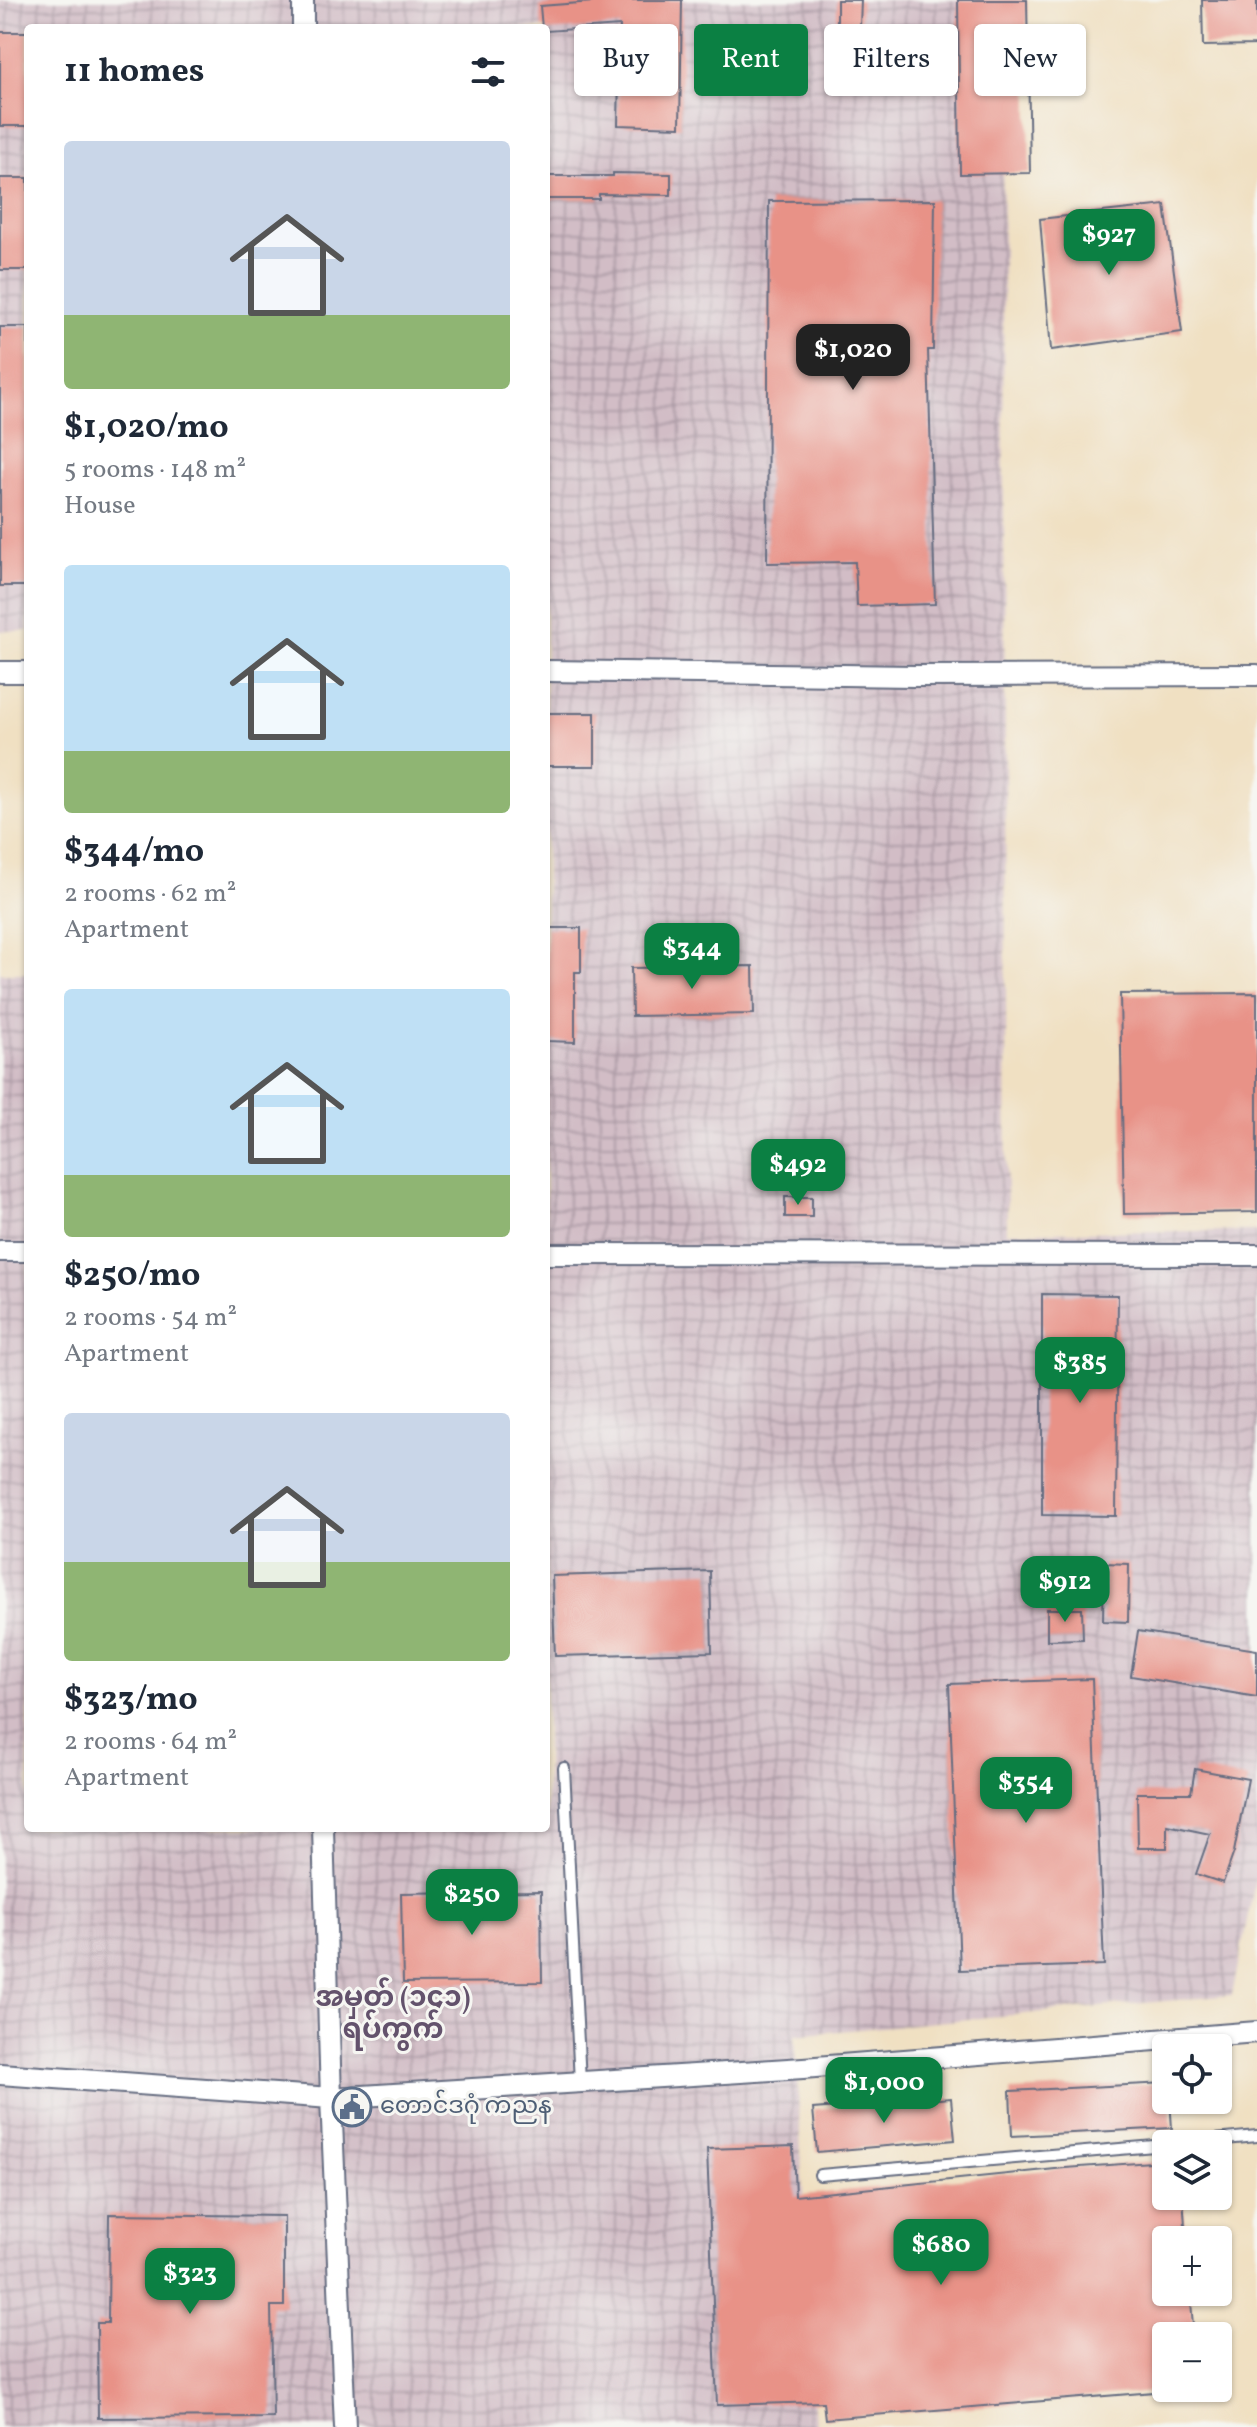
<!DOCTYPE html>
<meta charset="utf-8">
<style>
body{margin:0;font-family:Vollkorn,"Noto Sans Myanmar",serif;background:#f2f2f3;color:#1f2937;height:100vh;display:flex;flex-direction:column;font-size:30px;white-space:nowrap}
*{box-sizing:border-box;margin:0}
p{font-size:26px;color:#747a83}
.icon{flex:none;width:44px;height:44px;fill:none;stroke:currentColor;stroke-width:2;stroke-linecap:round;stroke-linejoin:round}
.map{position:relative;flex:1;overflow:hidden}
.details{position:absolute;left:24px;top:24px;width:526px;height:1808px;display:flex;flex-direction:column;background:#fff;border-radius:8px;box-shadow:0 2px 6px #0004}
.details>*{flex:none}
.guide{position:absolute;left:574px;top:24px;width:562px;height:72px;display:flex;gap:16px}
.buttons{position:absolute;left:1152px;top:2034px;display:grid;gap:16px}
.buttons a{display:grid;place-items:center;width:80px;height:80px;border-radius:8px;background:#fff;box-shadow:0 2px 6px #0004;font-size:40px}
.price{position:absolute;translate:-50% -68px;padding:0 18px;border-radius:16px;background:#0b8043;color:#fff;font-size:26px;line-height:52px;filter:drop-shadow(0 2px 4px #0008)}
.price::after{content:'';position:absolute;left:50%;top:48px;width:24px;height:18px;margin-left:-12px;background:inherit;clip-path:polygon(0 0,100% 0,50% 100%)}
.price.active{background:#222;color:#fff}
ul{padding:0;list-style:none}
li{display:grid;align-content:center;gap:16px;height:424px;padding:0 40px}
li span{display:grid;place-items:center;height:248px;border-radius:8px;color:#555}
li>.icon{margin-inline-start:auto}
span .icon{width:144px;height:144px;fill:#fffc;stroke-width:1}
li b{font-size:34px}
h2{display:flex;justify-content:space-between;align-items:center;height:96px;padding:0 40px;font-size:34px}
.chip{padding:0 28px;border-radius:8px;background:#fff;box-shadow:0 2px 6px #0004;font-size:28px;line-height:72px}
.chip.active{background:#0b8043;color:#fff}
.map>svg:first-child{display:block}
.industrial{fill:url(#industrial-grid)}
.building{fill:#e89287}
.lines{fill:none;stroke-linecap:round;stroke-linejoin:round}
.service-casing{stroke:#666d81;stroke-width:14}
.minor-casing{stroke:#666d81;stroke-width:24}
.service{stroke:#fff;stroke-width:10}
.minor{stroke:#fff;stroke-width:20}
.labels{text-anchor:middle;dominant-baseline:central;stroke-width:6;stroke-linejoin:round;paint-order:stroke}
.service-label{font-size:24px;fill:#4e5e75;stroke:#f6f6f2;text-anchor:start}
.quarter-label{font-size:28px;font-weight:bold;fill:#63526c;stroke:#f6f6f2}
</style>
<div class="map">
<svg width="1257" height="2427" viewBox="0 0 1257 2427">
<defs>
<pattern id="industrial-grid" width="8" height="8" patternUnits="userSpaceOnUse" patternTransform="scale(2)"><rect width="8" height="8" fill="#d2bdc6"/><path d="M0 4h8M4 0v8" fill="none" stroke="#aa9aa4"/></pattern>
</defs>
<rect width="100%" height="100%" fill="#f6f6f2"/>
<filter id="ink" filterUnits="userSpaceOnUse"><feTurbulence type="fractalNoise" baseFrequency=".0125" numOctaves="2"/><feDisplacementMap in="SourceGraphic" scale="16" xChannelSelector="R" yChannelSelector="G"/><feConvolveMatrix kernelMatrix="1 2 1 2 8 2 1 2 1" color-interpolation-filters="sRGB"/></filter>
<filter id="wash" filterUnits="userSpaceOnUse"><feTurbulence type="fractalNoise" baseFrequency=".006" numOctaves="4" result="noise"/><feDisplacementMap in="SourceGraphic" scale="32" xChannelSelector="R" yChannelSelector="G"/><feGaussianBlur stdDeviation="1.8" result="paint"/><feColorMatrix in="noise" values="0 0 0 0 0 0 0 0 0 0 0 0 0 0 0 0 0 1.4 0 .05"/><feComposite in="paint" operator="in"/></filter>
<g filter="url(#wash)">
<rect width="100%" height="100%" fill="#f0e0c2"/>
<!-- industrial -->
<path class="industrial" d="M 0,0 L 1002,0 L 1007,1232 L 1257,1231 L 1257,1872 L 1232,1995 L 795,2035 L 815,2427 L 0,2427 L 0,973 L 28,973 L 28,1828 L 546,1828 L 546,28 L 28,28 L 28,631 L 0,631 Z"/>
<g id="blocks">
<!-- building -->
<path class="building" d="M 620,0 L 682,0 L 680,127 L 618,125 L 620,26 L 546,31 L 546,28 L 542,28 L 540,6 Z
M 837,0 L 861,0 L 860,27 L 837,26 Z
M 958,0 L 1027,0 L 1030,173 L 960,174 Z
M 1202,0 L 1257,0 L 1257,45 L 1203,46 Z
M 0,32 L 28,32 L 28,126 L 0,126 Z
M 613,173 L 671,174 L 671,195 L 599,194 L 599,199 L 546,199 L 546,176 L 613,176 Z
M 0,178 L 28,178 L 28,270 L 0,270 Z
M 935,200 L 933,350 L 928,350 L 935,604 L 857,606 L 855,562 L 767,563 L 769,201 Z
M 1165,205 L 1182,332 L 1051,350 L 1040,219 Z
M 0,327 L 28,327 L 28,586 L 0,586 Z
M 546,713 L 595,713 L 595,766 L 546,766 Z
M 546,928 L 581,928 L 581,972 L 575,972 L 575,1042 L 546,1041 Z
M 753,966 L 754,1014 L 632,1016 L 631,968 Z
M 1257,993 L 1257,1212 L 1124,1214 L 1120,994 Z
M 785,1197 L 812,1197 L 812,1217 L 785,1217 Z
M 1042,1294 L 1118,1295 L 1116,1516 L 1042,1515 Z
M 1104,1563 L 1129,1564 L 1128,1622 L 1103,1621 Z
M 710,1571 L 712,1652 L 555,1656 L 552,1576 Z
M 1047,1609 L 1082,1609 L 1083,1639 L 1047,1640 Z
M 1138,1631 L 1257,1650 L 1257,1697 L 1131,1676 Z
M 1092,1679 L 1104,1965 L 960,1970 L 949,1684 Z
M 1195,1769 L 1248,1779 L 1234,1852 L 1223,1883 L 1196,1874 L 1210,1834 L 1167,1825 L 1167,1848 L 1138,1848 L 1137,1793 L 1191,1793 Z
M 541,1891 L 542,1982 L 403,1983 L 401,1893 Z
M 1166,2083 L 1166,2100 L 1170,2100 L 1172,2128 L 1012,2136 L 1010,2091 Z
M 951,2098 L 955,2140 L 817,2152 L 813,2109 Z
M 793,2146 L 795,2196 L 1065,2168 L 1166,2161 L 1166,2196 L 1183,2196 L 1186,2240 L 1166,2240 L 1166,2292 L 1190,2292 L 1194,2336 L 1166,2336 L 1166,2391 L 825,2419 L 823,2402 L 717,2405 L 707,2149 Z
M 109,2214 L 284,2216 L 284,2306 L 271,2306 L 273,2417 L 98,2418 L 97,2323 L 108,2323 Z"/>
</g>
</g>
<g filter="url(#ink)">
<use href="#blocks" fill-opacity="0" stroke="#666d81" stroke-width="2"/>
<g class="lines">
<!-- service casing -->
<g class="service-casing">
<path id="service" d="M 564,1768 L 580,2082
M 1172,2144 L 1257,2136
M 820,2175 L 1166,2145"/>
</g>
<!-- minor casing -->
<g class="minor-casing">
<path id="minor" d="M 303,0 L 303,28
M 546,671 L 914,676 L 1257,675
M 0,672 L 28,672
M 0,1251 L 28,1251
M 546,1254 L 1257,1255
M 323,1828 L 331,2098 L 345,2427
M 0,2074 L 331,2098 L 803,2068 L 1257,2032"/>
</g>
<!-- service -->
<use href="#service" class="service"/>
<!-- minor -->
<use href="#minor" class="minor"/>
</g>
</g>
<!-- icons -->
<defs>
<g id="civic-ring" transform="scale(2)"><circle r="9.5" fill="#f6f6f2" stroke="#5c6f8a" stroke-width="1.5"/><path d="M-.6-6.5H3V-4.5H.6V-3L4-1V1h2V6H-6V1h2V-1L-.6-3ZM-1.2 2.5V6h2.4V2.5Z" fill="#5c6f8a"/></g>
</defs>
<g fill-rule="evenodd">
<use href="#civic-ring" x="352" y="2107"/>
</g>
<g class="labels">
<!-- service labels -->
<g class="service-label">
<text x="380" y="2107">တောင်ဒဂုံ ကညန</text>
</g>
<!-- quarter labels -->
<g class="quarter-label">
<text x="393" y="1998">အမှတ် (၁၄၁)<tspan x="393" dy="32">ရပ်ကွက်</tspan></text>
</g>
</g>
</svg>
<div class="buttons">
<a><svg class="icon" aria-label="locate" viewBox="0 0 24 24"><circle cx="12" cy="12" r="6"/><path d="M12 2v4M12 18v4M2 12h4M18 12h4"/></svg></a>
<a><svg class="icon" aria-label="layers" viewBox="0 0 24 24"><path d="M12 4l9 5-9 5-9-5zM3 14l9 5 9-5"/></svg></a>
<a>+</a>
<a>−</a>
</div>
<b class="price" style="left:1109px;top:277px">$927</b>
<b class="price active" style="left:853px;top:392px">$1,020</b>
<b class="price" style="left:692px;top:991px">$344</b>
<b class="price" style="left:798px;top:1207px">$492</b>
<b class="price" style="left:1080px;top:1405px">$385</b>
<b class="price" style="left:1065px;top:1624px">$912</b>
<b class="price" style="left:1026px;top:1825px">$354</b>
<b class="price" style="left:472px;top:1937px">$250</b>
<b class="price" style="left:884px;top:2125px">$1,000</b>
<b class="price" style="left:941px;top:2287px">$680</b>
<b class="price" style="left:190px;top:2316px">$323</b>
<div class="guide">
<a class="chip">Buy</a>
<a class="chip active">Rent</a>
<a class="chip">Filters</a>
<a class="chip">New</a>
</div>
<section class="details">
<h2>11 homes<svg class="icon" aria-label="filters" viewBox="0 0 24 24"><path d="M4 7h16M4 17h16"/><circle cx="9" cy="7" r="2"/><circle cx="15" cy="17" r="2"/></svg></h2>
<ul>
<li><span style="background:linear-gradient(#c9d6e8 70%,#8fb573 0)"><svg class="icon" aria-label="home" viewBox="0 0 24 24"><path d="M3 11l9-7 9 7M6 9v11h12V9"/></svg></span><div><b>$1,020/mo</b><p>5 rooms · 148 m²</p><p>House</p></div></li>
<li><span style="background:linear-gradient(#bfe0f5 75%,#8fb573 0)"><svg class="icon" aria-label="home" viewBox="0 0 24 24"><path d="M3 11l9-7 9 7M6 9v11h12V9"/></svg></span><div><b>$344/mo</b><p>2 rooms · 62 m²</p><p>Apartment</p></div></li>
<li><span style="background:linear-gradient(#bfe0f5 75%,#8fb573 0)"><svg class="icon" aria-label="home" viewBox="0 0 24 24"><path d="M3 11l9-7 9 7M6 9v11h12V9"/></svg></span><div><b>$250/mo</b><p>2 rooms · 54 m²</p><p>Apartment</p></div></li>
<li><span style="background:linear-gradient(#c9d6e8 60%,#8fb573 0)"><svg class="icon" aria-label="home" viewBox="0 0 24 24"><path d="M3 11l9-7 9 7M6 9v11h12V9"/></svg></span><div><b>$323/mo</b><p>2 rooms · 64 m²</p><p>Apartment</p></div></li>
</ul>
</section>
</div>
